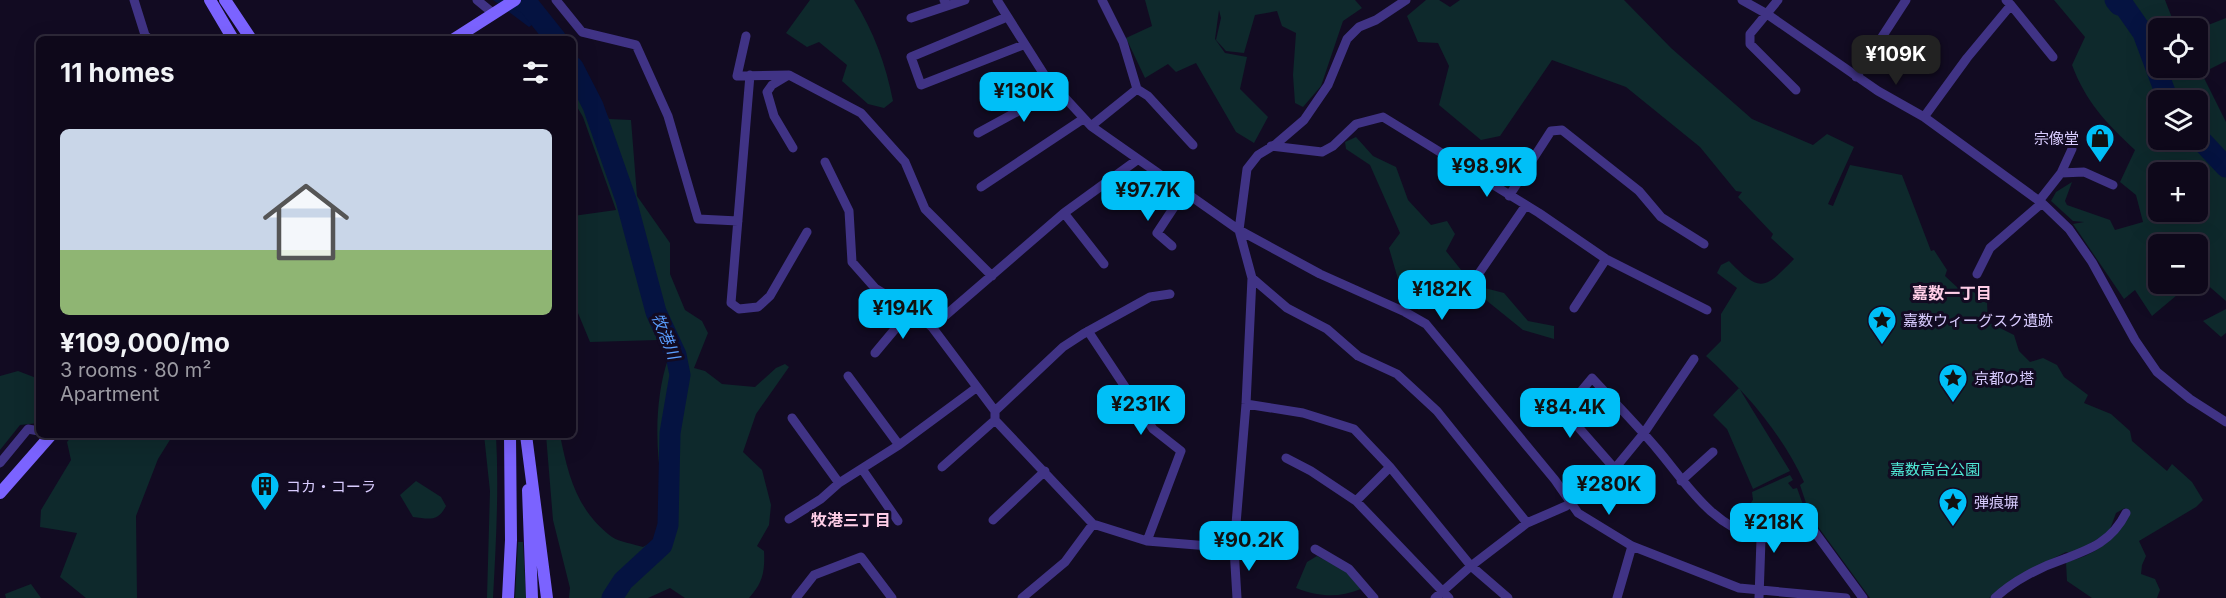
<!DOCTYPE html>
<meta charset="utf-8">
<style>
body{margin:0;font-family:Inter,"Noto Sans JP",sans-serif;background:#171123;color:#f1f3f6;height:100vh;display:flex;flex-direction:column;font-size:22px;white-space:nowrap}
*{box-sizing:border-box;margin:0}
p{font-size:20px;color:#9b9aa2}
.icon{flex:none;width:33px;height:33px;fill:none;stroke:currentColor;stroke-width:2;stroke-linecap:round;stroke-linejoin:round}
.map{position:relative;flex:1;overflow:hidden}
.panel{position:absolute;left:36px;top:36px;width:540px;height:402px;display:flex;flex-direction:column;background:#0e081a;border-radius:9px;box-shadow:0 6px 24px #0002,0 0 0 2px #2e2939}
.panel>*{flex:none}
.controls{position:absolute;left:2148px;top:18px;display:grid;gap:12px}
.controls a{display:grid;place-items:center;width:60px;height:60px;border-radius:9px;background:#0e081a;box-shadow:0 6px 24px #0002,0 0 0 2px #2e2939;font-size:30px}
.price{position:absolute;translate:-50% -51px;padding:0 14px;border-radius:12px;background:#00bff7;color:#111;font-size:20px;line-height:39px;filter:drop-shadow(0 2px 3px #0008)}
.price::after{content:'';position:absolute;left:50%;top:36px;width:18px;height:14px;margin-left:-9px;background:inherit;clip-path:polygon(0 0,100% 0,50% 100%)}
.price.selected{background:#222;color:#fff}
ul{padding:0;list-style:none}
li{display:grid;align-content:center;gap:12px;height:318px;padding:0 24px}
li span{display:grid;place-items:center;height:186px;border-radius:9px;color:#555}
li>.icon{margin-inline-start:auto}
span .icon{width:108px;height:108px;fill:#fffc;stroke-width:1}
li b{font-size:26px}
h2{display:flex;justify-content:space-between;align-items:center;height:72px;padding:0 24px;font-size:26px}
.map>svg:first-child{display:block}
.green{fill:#0e292c;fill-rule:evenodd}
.water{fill:#051341}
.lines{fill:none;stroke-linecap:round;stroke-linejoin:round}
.river{stroke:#051341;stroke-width:21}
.minor{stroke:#403385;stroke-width:9}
.secondary{stroke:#7b63ff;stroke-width:12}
.labels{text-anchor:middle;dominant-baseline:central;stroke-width:6;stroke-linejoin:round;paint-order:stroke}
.poi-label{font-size:15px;fill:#d9ccff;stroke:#120b22;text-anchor:start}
.park-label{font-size:15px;fill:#4fe8d6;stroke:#120b22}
.neighbourhood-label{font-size:16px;font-weight:bold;fill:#ffcee7;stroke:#120b22}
.water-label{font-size:16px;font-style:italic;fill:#5a9eff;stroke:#120b22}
</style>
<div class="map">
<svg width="2226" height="598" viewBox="0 0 2226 598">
<rect width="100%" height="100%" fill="#120b22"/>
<!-- green -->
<path class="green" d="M 810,0 L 854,0 C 874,32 886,65 893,101 L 884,108 L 868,104 L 842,81 L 847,65 L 819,42 L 807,47 L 786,33 Z
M 1145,0 L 1355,0 L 1362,8 L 1343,21 L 1321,86 L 1303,107 L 1295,103 L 1293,75 L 1296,33 L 1282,26 L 1277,11 L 1255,15 L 1244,53 L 1226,51 L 1216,40 L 1221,18 L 1219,10 L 1215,39 L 1225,53 L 1247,57 L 1240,89 L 1268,117 L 1254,143 L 1236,132 L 1196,63 L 1176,72 L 1168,64 L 1145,78 L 1126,38 L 1152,26 Z
M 1426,0 L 1439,0 L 1450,7 L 1460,0 L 1624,0 L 1671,48 L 1752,119 L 1813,145 L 1827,134 L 1854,147 L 1828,204 L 1833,206 L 1850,165 L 1902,175 L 1931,251 L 1934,250 L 1947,270 L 1945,276 L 1959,289 L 1963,284 L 1987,302 L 1988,322 L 2014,335 L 2019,351 L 2030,362 L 2043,358 L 2057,365 L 2064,377 L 2088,395 L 2084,403 L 2111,414 L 2130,431 L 2132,441 L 2167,471 L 2172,464 L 2192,482 L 2203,500 L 2196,507 L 2139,541 L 2146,556 L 2142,565 L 2141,574 L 2155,579 L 2160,590 L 2157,598 L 2092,598 L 2067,581 L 2066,562 C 2094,556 2114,540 2129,516 L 2125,508 L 2116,513 L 2109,532 L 2083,548 L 2069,553 L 2066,552 L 2016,577 L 1989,598 L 1870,598 L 1816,524 L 1813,524 L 1800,485 L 1804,482 C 1782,434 1745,391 1706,356 L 1721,341 L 1721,314 L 1737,288 L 1717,273 L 1721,265 L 1729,261 C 1760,293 1764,290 1794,259 L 1771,238 L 1773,234 L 1738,197 L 1742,192 L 1736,191 L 1700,147 L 1626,87 L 1552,60 L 1500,136 L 1481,140 L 1439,105 L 1449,66 L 1438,43 L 1418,42 L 1407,16 Z
M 2054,0 L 2165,0 L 2176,28 L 2158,28 L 2158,68 L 2198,66 L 2226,122 L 2226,301 L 2204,282 L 2198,283 L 2198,244 L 2158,244 L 2158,284 L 2196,284 L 2189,285 L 2152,316 L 2135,290 L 2124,299 L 2073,224 L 2084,222 L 2073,221 L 2051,201 L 2056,192 L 2072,182 L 2065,201 L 2067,205 L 2110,220 L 2115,230 L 2143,222 L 2136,195 L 2120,182 L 2135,150 C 2106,123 2086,102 2072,65 L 2085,37 ZM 2158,100 L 2198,100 L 2198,140 L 2158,140 ZM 2198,172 L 2198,212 L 2158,212 L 2158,172 Z
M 2226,18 L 2226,61 L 2204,72 L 2198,62 L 2198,29 Z
M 573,79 L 578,88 L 591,83 L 609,119 L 631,120 L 637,196 L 670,243 L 670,274 L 685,310 L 702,321 L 708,333 L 694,368 L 705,371 L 722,384 L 755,387 L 776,368 L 785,364 L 789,367 L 756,414 L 743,452 L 762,470 L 771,505 L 769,525 L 757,546 L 764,551 C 765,571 763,583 749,598 L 685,598 L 670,588 L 648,598 L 569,598 L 570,588 L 553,520 L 546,435 L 560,435 C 568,475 577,511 612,537 C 619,542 634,544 643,547 L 655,540 L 676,516 C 671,507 664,496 662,486 C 655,445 655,398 668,359 L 658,340 L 590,342 L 573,301 L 573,216 L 616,210 L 583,117 L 573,100 Z
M 1356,137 L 1373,156 L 1396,167 L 1408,200 L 1431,225 L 1447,221 L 1455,234 L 1446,251 L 1473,285 L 1504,293 L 1528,321 L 1554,326 L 1554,339 L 1523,330 L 1455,275 L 1419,310 L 1404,300 L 1389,248 L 1400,233 L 1370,165 L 1346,149 L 1345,142 Z
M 2226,309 L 2226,333 L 2221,337 L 2203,321 Z
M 18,371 L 39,379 L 39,423 L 20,425 L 0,450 L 0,376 Z
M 1739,388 L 1790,471 L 1753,489 L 1727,429 L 1713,415 Z
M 73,435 L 173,435 L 158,459 L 136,516 L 137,598 L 86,598 L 60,577 L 77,533 L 40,527 L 41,510 L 71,460 L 67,442 Z
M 484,435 L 496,435 C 499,489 496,544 493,598 L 487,598 L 490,491 Z
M 1790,475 L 1793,480 L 1788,483 L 1793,489 L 1797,488 L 1810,524 L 1762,532 L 1752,529 L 1745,511 L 1753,500 L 1752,492 Z
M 416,481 L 441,497 L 446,506 C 438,522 429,519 413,517 L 400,495 Z
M 518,542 L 523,542 L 526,598 L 515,598 Z
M 1317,556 L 1346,571 L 1361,589 C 1338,598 1320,597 1296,588 L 1307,562 Z
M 31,584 L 41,598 L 6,598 L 5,594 Z"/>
<!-- water -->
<path class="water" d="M 493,0 L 526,0 L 548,13 L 529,27 Z"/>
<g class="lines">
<!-- river -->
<path class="river" d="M 520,0 L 528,4 L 556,39
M 2115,0 L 2119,5 L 2122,3 L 2143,33 L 2168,100
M 573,67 L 593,106 L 626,200 L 656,312 L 676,355 L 680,375 L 670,433 L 668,525 L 662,545 L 623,581 L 612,598
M 2198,137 L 2226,167"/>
<!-- minor -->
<path class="minor" d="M 134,0 L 145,35 L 149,39
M 477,0 L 494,14
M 556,0 L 582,32 L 636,45 L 668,116 L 698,219 L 738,221
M 944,0 L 947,6 L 965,0
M 997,0 L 1045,76 L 1091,126 L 1239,230 L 1320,274 L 1405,312 L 1426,324 L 1555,480 L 1578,513 L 1632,546 L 1739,588 L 1846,598
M 1742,0 L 1767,14 L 1878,91 L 1924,117 L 2042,203 L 2069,229 L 2092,262 L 2135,340 L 2157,372 L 2190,399 L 2226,422
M 1778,0 L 1750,34 L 1750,44 L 1796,90
M 2011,5 L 2053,57
M 1007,17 L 911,57 L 921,85 L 1023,45
M 911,18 L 947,6
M 746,36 L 737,76 L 789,75 L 861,113 L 905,162 L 925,209 L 992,276
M 750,75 L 731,303 L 739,309 L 758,307 L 770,296 L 807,232
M 787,76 L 772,85 L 767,92 L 774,116 L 793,148
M 1856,77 L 1906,0
M 1137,89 L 1148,96 L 1193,145
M 1924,117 L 1967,58 L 2011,5 L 2006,0
M 1091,126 L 1137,89 L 1123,42 L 1102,0
M 978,133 L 1057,90
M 1271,146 L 1322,152 L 1333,146 L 1356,124 L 1383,117 L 1539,213 L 1606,259 L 1707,310
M 825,162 L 849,211 L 852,262 L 875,288 L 916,313 L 932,327 L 995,411 L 995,420 L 1093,524 L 1147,541 L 1234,548
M 2061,173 L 2084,172 L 2113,185
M 981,187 L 1083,119
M 1509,196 L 1551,131 L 1562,130 L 1639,191 L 1661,217 L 1704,244
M 2039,201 L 2061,173 L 2072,149
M 1064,213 L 1104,264
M 1172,246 L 1157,233 L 1184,192
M 1977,274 L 1990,248 L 2042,203
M 1252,278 L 1287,308 L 1327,329 L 1358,356 L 1397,374 L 1437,411 L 1527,523
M 1473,282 L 1526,205
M 1574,308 L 1606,259
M 932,327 L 1064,213 L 1137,160
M 1088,331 L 1153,429 L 1181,451 L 1147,541
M 875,353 L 911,310
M 848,376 L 899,445 L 976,388
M 1538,394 L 1572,420 L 1615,469
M 1246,404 L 1303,413 L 1354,429 L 1390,467 L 1471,566 L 1508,598
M 995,411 L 1063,347 L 1083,334 L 1150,297 L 1170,294
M 1563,413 L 1592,378 C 1614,402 1637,425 1658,450 C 1689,487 1711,525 1761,539
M 792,418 L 839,483 L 899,445
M 1286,458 L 1311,471 L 1356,501 L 1449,598
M 0,463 L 28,429 L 39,431
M 942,467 L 995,420
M 862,469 L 898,521
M 1681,481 L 1713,452
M 1356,501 L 1390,467
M 789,519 L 821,499 L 839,483
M 993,520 L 1045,471
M 1315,549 L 1349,569 L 1374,598
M 796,598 L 814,575 L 861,557 L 892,598
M 1022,598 L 1065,562 L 1093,524
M 1237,598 L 1234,548 L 1246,404 L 1252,278 L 1239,230 L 1247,169 L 1258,155 L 1276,144 L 1304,120 L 1328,85 L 1347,39 L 1359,27 L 1376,20 L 1406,0
M 1435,598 L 1471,566 L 1527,523 L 1566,506 L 1607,478 L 1644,433 L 1694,359
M 1617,598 L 1632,546
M 1759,598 L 1761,539 L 1814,531 L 1863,598
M 1995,598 C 2013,581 2040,567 2064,559 C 2091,549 2112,541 2126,513"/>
<!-- secondary -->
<path class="secondary" d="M 210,0 L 233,39
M 225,0 L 251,39
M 454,39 L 515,0
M 526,435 L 547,598
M 528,490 L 532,598
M 0,493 L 51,435
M 508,598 L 511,540 L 510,435"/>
</g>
<!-- icons -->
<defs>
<g id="shop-pin" transform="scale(1.5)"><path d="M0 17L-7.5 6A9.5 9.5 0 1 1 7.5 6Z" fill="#00bff7" stroke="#120b22"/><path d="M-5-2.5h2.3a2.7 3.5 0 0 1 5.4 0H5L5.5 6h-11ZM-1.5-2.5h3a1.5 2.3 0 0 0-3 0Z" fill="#111"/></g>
<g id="sight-pin" transform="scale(1.5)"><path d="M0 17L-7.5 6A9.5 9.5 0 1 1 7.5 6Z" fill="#00bff7" stroke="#120b22"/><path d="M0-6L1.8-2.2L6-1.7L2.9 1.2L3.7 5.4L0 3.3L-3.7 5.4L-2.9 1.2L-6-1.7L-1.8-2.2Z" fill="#111"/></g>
<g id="building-pin" transform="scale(1.5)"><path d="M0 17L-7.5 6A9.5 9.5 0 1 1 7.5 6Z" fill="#00bff7" stroke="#120b22"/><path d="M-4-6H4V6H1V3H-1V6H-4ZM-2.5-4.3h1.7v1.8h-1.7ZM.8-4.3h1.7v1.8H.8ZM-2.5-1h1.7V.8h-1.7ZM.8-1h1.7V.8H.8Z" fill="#111"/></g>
</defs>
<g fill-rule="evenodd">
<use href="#shop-pin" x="2100" y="138"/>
<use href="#sight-pin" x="1882" y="320"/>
<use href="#sight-pin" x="1953" y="378"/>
<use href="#building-pin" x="265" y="486"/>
<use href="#sight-pin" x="1953" y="502"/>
</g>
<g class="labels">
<!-- poi labels -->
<g class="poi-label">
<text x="2079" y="138" text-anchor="end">宗像堂</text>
<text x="1903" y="320">嘉数ウィーグスク遺跡</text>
<text x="1974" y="378">京都の塔</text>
<text x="286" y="486">コカ・コーラ</text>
<text x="1974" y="502">弾痕塀</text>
</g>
<!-- park labels -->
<g class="park-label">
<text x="1935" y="469">嘉数高台公園</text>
</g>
<!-- neighbourhood labels -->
<g class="neighbourhood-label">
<text x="1952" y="293">嘉数一丁目</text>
<text x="851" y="520">牧港三丁目</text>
</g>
<!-- water labels -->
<g class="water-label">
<text transform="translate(666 336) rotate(68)">牧港川</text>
</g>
</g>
</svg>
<div class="controls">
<a><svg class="icon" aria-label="locate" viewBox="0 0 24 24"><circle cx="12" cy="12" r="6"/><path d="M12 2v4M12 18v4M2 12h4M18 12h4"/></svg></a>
<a><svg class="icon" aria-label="layers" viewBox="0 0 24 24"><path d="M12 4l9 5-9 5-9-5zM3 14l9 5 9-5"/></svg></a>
<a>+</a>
<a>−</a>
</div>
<b class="price selected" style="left:1896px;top:86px">¥109K</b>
<b class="price" style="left:1024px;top:123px">¥130K</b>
<b class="price" style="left:1487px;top:198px">¥98.9K</b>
<b class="price" style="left:1148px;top:222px">¥97.7K</b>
<b class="price" style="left:1442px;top:321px">¥182K</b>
<b class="price" style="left:903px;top:340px">¥194K</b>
<b class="price" style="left:1141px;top:436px">¥231K</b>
<b class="price" style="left:1570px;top:439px">¥84.4K</b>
<b class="price" style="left:1609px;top:516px">¥280K</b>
<b class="price" style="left:1774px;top:554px">¥218K</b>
<b class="price" style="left:1249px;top:572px">¥90.2K</b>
<section class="panel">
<h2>11 homes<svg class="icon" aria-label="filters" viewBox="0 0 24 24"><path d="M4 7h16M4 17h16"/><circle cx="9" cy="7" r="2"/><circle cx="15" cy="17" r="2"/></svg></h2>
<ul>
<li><span style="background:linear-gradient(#c9d6e8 65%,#8fb573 0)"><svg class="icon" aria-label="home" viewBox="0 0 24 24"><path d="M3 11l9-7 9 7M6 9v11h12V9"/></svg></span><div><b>¥109,000/mo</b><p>3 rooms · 80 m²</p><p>Apartment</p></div></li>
</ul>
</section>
</div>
